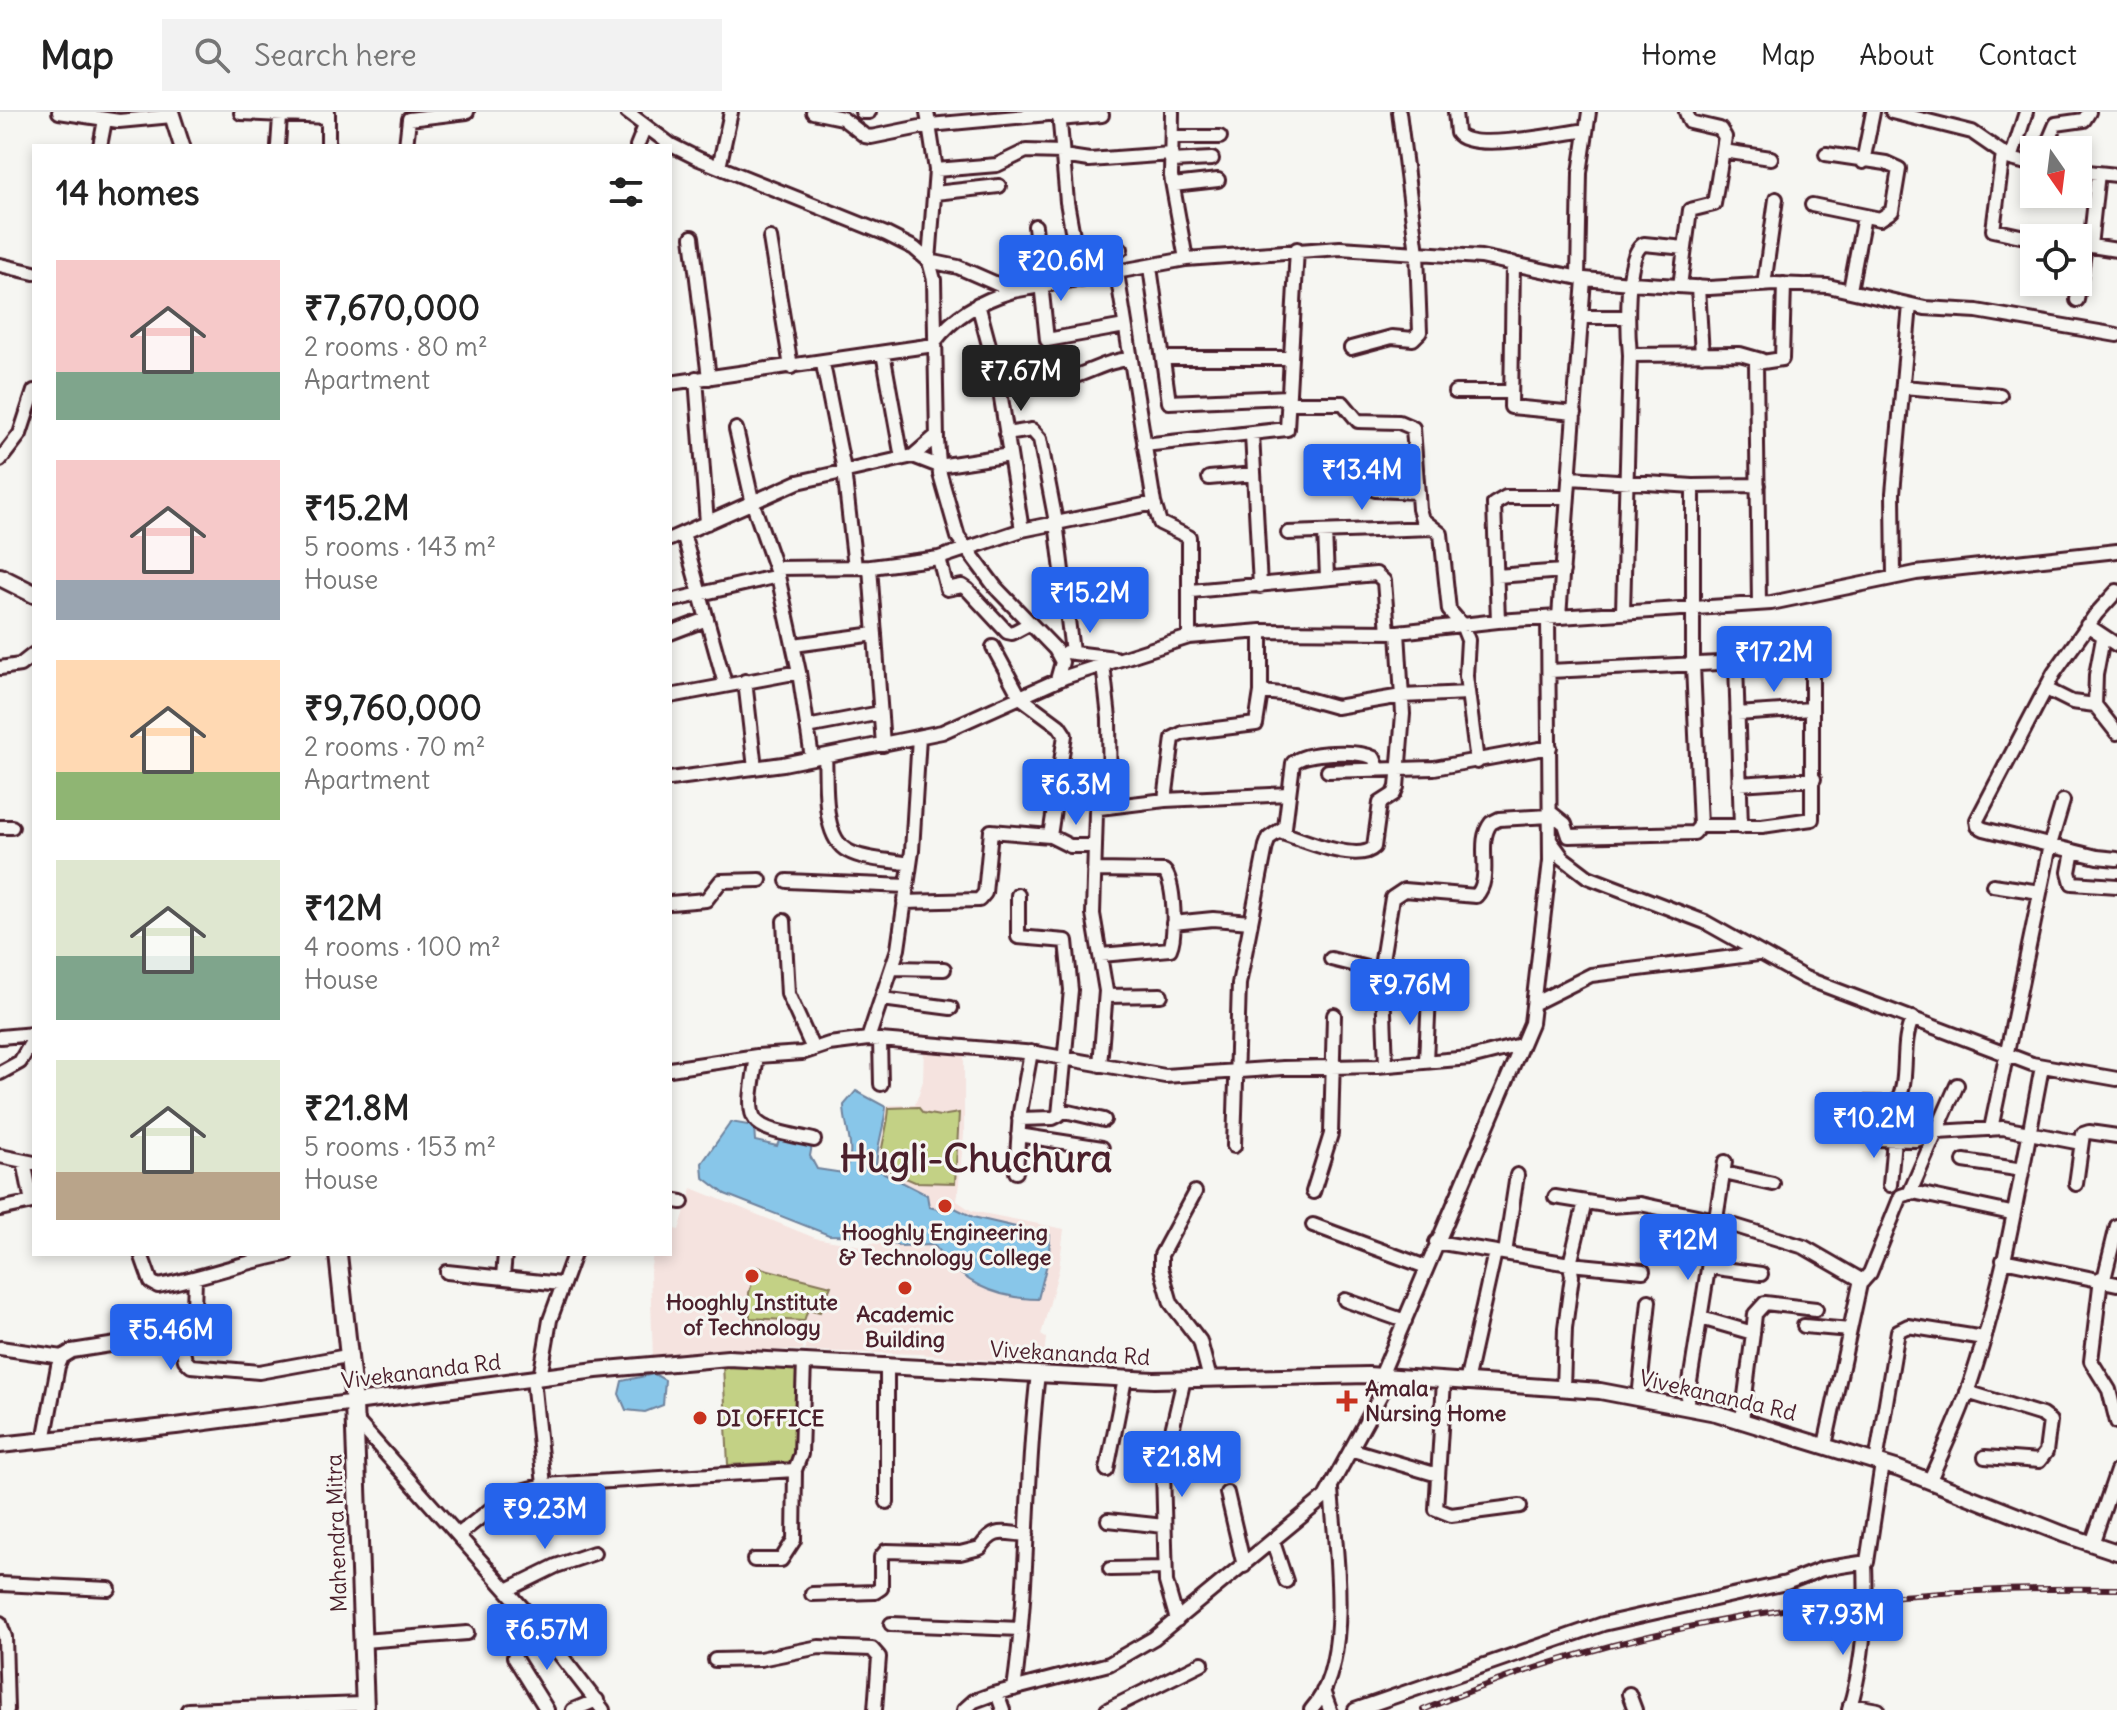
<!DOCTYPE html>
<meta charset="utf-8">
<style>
body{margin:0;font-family:Delius,sans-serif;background:#f2f2f2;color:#222;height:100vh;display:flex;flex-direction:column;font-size:30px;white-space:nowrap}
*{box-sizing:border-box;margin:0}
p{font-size:26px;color:#767676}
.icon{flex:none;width:44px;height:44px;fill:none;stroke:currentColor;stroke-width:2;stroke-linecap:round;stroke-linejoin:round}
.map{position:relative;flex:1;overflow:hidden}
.sheet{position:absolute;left:32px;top:32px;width:640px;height:1112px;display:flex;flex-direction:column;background:#fff;border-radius:0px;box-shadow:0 4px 12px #0003}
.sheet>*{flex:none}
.needle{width:52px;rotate:166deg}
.buttons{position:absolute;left:2020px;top:24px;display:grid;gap:16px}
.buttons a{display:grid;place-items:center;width:72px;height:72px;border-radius:0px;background:#fff;box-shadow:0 4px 12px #0003;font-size:40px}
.price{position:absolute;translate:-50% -68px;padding:0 18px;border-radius:8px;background:#2563eb;color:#fff;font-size:26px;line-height:52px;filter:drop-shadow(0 2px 4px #0008)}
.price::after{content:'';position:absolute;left:50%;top:48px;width:24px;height:18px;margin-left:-12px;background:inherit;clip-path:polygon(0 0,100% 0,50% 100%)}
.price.active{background:#222;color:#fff}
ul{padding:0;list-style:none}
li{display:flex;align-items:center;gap:24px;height:200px;padding:0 24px}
li span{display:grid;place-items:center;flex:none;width:224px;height:160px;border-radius:0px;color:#555}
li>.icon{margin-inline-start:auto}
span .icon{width:96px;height:96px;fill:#fffc;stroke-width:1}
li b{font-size:34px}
h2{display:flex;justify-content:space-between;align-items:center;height:96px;padding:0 24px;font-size:34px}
header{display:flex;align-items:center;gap:48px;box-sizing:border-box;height:112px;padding:0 40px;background:#fff;border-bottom:2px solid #e0e0e0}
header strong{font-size:38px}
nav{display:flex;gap:44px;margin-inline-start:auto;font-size:28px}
.search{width:560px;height:72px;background:#f2f2f2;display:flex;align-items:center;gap:20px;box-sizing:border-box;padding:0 28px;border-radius:0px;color:#767676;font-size:30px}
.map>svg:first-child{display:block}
.built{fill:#f5e3df}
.green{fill:#c3d185;stroke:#867858;stroke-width:2}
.water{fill:#88c6e9;stroke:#6f839d;stroke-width:2}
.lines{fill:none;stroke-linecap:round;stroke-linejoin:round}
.minor-casing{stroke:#4a1f2b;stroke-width:18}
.tertiary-casing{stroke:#4a1f2b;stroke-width:20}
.secondary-casing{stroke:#4a1f2b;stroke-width:22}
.minor{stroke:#f6f6f2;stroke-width:12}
.tertiary{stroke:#f6f6f2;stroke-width:14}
.secondary{stroke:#f6f6f2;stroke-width:16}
.rail-casing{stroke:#4a1f2b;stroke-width:6}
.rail{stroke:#f6f6f2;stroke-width:3;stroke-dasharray:9;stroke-linecap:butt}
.poi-dot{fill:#c8321e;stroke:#f6f6f2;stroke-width:3}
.labels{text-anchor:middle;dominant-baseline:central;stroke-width:6;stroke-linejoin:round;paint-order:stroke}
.poi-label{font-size:22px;font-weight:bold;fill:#4a1f2b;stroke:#f6f6f2}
.street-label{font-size:22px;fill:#4a1f2b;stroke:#f6f6f2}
.town-label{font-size:38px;font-weight:bold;fill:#4a1f2b;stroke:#f6f6f2}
</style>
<header>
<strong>Map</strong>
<div class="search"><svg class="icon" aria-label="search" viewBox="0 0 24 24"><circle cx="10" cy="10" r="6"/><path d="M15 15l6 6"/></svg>Search here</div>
<nav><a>Home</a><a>Map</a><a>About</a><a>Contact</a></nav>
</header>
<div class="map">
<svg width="2117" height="1598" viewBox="0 0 2117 1598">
<rect width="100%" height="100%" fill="#f6f6f2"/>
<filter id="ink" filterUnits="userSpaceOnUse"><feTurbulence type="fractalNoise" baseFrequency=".0125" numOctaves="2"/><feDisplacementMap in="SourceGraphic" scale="16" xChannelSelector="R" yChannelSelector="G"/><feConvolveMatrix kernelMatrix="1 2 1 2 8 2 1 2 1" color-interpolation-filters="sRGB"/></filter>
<g filter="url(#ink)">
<!-- built -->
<path class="built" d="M 924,933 L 964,934 L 964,1022 L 957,1089 L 972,1099 L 1064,1117 L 1059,1157 L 1041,1223 L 1046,1226 L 1043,1253 L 919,1242 L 805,1239 L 806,1205 L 802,1218 L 803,1238 L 716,1239 L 653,1247 L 650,1160 L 653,1142 L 670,1142 L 670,1116 L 679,1118 L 692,1076 L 815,1126 L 862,1134 L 861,1139 L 871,1131 L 922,1136 L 926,1101 L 877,1056 L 888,993 L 915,993 L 923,969 Z"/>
<!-- green -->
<path class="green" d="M 918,995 L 923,1001 L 940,1004 L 959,1001 L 955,1071 L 915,1070 L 880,1055 C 880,1034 888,1017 889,996 Z
M 757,1155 L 831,1174 L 820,1200 L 808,1197 L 804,1209 L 750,1206 L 749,1181 Z
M 802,1251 L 800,1342 L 788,1350 L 728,1353 L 723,1253 Z"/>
<!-- water -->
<path class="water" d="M 856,979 L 886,995 C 884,1017 876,1035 876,1057 L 927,1083 L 929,1095 L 941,1098 L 953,1095 L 973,1105 L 1050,1123 L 1049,1144 L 1038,1187 C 993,1186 960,1170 934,1133 L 899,1134 L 880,1124 L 829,1123 L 725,1082 L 703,1065 L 702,1051 L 731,1010 L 754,1014 L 755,1029 L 777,1034 L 780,1026 L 812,1033 L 810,1044 L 817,1057 L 843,1061 C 859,1039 844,1018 844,993 Z
M 654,1262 L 665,1268 L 663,1293 L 645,1300 L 626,1298 L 619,1282 L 622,1269 Z"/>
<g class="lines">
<!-- minor casing -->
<g class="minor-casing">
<path id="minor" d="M 59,0 L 119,9 L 172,4
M 627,0 L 671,33 L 699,47 L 886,122 L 914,136 L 929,149 L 934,168 L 937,328 L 940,362 L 958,425 L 996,476 L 1055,537 L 1062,550 L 1057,568
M 813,0 L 842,6 L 865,24 L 871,25 L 930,13 L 1059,1
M 862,0 L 869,0
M 927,0 L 936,58 L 929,149 L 958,155 L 1013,179
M 1059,0 L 1067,90 L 1081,168
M 1172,0 L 1171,64 L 1186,147
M 1455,0 L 1457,21 C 1470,41 1563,21 1586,18
M 1892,0 L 1972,20 L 2011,47 L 2034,53
M 241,1 L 328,5
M 1059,7 L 1102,3
M 1172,25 L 1220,25
M 100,34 L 105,8
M 278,34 L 280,5
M 328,34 L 328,0
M 406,34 L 409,7 L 467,0
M 637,34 L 645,14
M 2045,38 L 2056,12 L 2084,8 L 2089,0
M 1723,39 L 1771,46
M 2003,41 L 1993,118 L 2034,127
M 1063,44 L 1089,48 L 1171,42
M 2011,47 L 2026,0
M 1171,49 L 1212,47
M 1863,50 L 1873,0
M 719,55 L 731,0
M 936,58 L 997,53 L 1026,39 L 1062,40
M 2078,59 L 2117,63
M 1173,73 L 1218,68
M 935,81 L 999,74
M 1812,93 L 1880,107 L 1892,99 L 1899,57 L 1886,51 L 1826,42
M 1035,114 L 1047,228 L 1125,214
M 692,125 L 709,266
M 770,126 L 791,255
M 2085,133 L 2117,138
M 2090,134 L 2098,61
M 1076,142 L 1121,137
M 1513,151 L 1511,295 L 1575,301
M 0,153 L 34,161
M 1150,155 L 1169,290 L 1288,285
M 1117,161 L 1154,391 L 1160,411 L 1189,425 L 1189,525
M 1578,165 L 1580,61 L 1589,0
M 1764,173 L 1776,87
M 1680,174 L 1690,98 L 1714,92 L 1725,25 L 1720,17 L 1690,10 L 1686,0
M 1698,175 L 1702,243
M 1850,178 L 1864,104
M 2077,188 L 2085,133
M 978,192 L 998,267 L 1022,418
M 1582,205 L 1626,205
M 935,229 C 954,204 982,188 1013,179 L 1186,147 L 1340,136 L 1481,145 L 1584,167 L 1631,171 L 1709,176 L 1775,172 L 1828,174 L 1925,196 L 1977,199 L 2117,223
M 1351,236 L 1392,225 L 1413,227 L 1420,220 L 1417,141 L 1399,0
M 883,241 L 902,346
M 1630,243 L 1740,242 L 1761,248
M 1165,246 L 1289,246
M 823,252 L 844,358 L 855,455
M 696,266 L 707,411
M 1069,266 C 1092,260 1107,248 1131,247
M 670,271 L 934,233
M 1903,275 L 2000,283
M 1455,280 L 1511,280
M 1287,291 L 1343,291 L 1358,309 L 1399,310 L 1413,316 L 1419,397 L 1422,407 L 1441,422 L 1449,498 L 1462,513 L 1468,528 L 1466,564 L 1477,650
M 736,317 L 753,392 L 778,464 L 799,560 L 812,646
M 1006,322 L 1032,318 L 1040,327 L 1056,410 L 1072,540
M 1252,322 L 1260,474
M 1144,333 L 1287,317 L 1297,137
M 913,344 L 939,354 L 1010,343
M 0,348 L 20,322 L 34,279
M 1209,366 L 1254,362
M 1571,366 L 1693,374 L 1758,373
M 1375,378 L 1418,380
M 1325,420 L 1327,465
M 683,421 L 725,572
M 1288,421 L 1433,416
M 670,427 L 798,370 L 913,344 L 936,324
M 939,446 L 947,477 L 962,474 L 968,478 L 1007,520 L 1012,521 L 1029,512
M 870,455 L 883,633
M 775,456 L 871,455 L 939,446 L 1022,418 L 1154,391
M 1497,464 L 1563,459
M 1894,465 L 1893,381 L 1910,193
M 1191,479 L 1376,462 L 1384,469 L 1388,520
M 2117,479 L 2096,502 L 2054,561 L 1977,708 L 1978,714 L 1984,717 L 2097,745 L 2117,747
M 670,489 L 778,464
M 1759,492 L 1756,251 L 1782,247 L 1784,172
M 1623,500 L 1630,243 C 1628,222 1624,140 1644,132 L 1685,136
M 1559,505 L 1584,167
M 1498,509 L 1494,392 L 1506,385 L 1568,385
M 2087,513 L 2117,533
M 670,521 L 707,507
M 794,533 L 875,522
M 1066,540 L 1115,546
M 1736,551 L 1741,715
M 1103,552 L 1109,606 L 1110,695
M 0,556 L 20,553 L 34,542
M 1549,559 L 1806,547 L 1812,557 L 1812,707 L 1762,714 L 1700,714 L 1693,553 L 1693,374
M 745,569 L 755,656
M 2046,577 L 2072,590 L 2095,593 L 2117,621
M 1261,580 L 1293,583 L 1336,595 L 1402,584 L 1468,581
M 670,584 L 799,560
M 2095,593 L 2096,563 L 2103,526
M 1737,602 L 1812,597
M 807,615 L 880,601
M 825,644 C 827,669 821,725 848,739 C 864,748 891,748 910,752
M 1328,659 L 1434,656 L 1550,635
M 670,667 L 783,652 L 942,620 L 1065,565 L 1189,525 L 1261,519 L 1398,520 L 1498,509 L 1771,491 L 1916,461 L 2117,439
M 1739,672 L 1814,667
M 1165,688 L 1173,626 L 1183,621 L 1256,612 L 1261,580 L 1261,519
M 1550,700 L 1565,712 L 1569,724 L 1694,721 L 1700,714
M 0,715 L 12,715
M 1280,720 C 1300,727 1358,752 1374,735 L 1380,691 L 1394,682 L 1397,675 L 1403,602 L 1398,520
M 1050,724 L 1070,734 L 1094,734
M 1550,728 L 1563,746 L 1588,765 L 1705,810 L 1805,866 L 2032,952 L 2117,967
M 2073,739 L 2069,760 L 2072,771 L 2117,774
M 1094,758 L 1164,759 C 1175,769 1176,824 1170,837 L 1101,843
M 787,769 L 907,774
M 1993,773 L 2040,780
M 1018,783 L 1018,825 L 1066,829 L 1071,878 L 1059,1003 L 1053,1006 L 1019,1007
M 904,790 L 979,788 L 985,781 L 991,719 L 1050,724 L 1065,623 L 1059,614 L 1020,585 L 993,535
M 670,791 L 706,788 L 721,769 L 760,768
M 784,809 L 788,882 L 813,937
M 1173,811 L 1213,807 L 1251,810
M 1331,847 L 1383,860
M 893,856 L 944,857
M 1106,884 L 1161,883
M 882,887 L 951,896
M 1535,891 L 1591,863 L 1758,842
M 0,925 L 34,922
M 868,927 L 898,837 L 912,739 L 919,625
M 880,928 L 881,972
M 757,944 C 746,1015 743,1013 814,1028
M 1426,949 L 1429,883
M 1100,953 L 1106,879 L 1093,802 L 1096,700 L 1099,696 L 1165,688 L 1289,682
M 1386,953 L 1382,848 L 1392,786 L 1404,778 L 1476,784 C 1494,765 1475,731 1491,711 L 1499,707 L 1550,704
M 670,957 L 757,944 L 802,941 L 829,932 L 868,927 L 1036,941 L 1165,964 L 1283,956 L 1377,954 L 1470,946 L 1521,933
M 0,961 L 20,950 L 34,926
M 1831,990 L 1896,992 C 1911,968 1899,932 1913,906
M 1060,998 L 1104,1008
M 1991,1017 L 2050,733 L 2063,689
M 1018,1023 L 1102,1036
M 1875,1027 L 1916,1028 L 1938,1020 L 2003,1016 L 2081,1031
M 1234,1034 L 1239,872 L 1266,734 L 1269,726 L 1285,715 L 1293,651 C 1306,639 1358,638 1374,646 L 1378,656
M 0,1044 L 34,1051
M 1964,1049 L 2023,1058
M 1016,1060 L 1020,1000 L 1031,940
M 1724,1061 L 1773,1072
M 2076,1072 L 2083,1022 L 2089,1020 L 2117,1024
M 1890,1073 L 1894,1027
M 1195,1080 L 1161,1143 L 1161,1156 L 1171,1191 L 1200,1229 L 1210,1267
M 1313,1080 L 1331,1022 L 1334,903
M 1910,1080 L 1957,973
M 1555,1085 L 1611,1094 L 1640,1092 L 1716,1108 L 1804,1135 L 1863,1169
M 670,1088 L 682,1090
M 1585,1090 L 1570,1152 L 1643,1159
M 0,1097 L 32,1090 L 24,1049
M 1313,1113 L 1426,1155
M 1436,1130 L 1570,1152 L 1572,1164 L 1565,1216 L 1563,1276
M 1505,1141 L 1517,1063
M 141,1142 L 151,1170 L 158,1174 C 202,1166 243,1150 286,1142
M 2003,1148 L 2117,1172
M 1709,1155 L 1761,1162
M 447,1160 L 561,1172
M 503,1164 L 505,1142
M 2101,1166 L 2091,1249 L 2109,1278 L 2117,1310
M 2104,1167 L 2117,1114
M 1345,1188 L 1405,1209
M 1701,1206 L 1753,1221 L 1742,1308
M 1804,1214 L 1850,1218
M 1753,1221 L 1755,1202 L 1765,1191 L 1816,1197
M 178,1224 L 181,1204 L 194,1196 L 195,1167
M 0,1236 L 62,1245
M 1381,1264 L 1531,911 L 1550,749 L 1548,506
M 540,1266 L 550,1208 L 574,1142
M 533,1267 L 544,1373
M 1444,1269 L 1436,1397 L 1451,1403 L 1520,1394
M 1466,1271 L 1495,1140
M 1967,1280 L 2042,1303 L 2050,1309 L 2046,1340 L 2039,1349 L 1985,1345
M 1639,1286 L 1649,1189
M 1686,1295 L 1725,1050
M 354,1306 L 535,1510 L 603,1598
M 44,1329 L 58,1254 L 62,1245 L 72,1239 L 174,1223 L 180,1226 L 185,1248 L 191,1254 L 259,1260 L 347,1244
M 1825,1333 L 1860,1172 L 1870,1161 L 1901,1084 L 1913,1080 L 2011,1101
M 1353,1338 L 1438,1363
M 1876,1350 L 1898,1219 L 1908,1214 L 1984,1226
M 1107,1358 L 1125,1267
M 1930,1368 C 1943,1338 1958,1308 1968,1278 C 2004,1174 2021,1062 2042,955
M 1227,1381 L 1244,1454
M 887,1390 L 887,1253
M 1108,1408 L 1164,1414
M 458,1423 L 510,1382 L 544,1373 L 795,1358 L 801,1342 L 804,1249
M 1273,1430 L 1286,1469
M 2092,1432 L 2117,1359
M 754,1448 L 781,1448 L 794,1428 L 795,1358
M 1110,1457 L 1165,1456
M 0,1472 L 109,1477
M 507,1478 L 556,1454 L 594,1441
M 812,1482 L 875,1480 L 881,1476 L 881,1445 L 886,1439 L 960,1441 L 980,1436 C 995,1415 1002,1421 1027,1423
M 1177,1508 L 1166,1470 L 1163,1357 L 1184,1267
M 0,1511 L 5,1525 L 7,1598
M 891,1512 L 1021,1517
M 363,1529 L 467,1521
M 514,1545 L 547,1598
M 715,1548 L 760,1547 L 819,1535 L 872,1537 L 879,1545 L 875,1598
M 1014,1577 C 1029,1473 1025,1367 1038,1262
M 1323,1579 L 1330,1598
M 997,1581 L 1003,1598
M 1629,1582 L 1635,1598
M 1850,1593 L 1878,1598
M 188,1598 L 364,1592
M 573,1598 L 597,1588
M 964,1598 L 974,1589 L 993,1582 L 1109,1552 L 1154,1526 L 1325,1385 L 1391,1264
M 1107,1598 L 1202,1551
M 1311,1598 C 1354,1552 1335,1436 1331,1377
M 1355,1598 L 1603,1512 L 1786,1471 L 1822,1457 L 1867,1450 L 1882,1352
M 1849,1598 C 1864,1550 1867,1502 1865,1451"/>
</g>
<!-- tertiary casing -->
<g class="tertiary-casing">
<path id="tertiary" d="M 171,0 L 182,34
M 0,1333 L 176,1314 L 596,1258 L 728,1246 L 1154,1268 L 1368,1263 L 1600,1279 L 1716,1301 L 1899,1357 L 2063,1422 L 2117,1440"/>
</g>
<!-- secondary casing -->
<g class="secondary-casing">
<path id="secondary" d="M 0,465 L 34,482
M 338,1142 L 354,1291 L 365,1598"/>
</g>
<!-- minor -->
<use href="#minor" class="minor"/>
<!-- tertiary -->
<use href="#tertiary" class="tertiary"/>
<!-- secondary -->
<use href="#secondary" class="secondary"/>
<!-- rail casing -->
<g class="rail-casing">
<path id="rail" d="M 1423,1598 C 1641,1505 1881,1473 2117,1477"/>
</g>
<!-- rail -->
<use href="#rail" class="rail"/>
</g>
</g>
<!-- markers -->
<g class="poi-dot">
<circle cx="945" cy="1094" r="8"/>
<circle cx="752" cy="1164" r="8"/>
<circle cx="905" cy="1176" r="8"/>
<path d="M1343 1277h8v8h8v8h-8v8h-8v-8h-8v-8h8z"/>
<circle cx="700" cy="1306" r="8"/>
</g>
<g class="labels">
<!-- poi labels -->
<g class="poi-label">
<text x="945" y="1120">Hooghly Engineering<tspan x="945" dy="25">&amp; Technology College</tspan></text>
<text x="752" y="1190">Hooghly Institute<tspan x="752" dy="25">of Technology</tspan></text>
<text x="905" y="1202">Academic<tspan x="905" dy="25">Building</tspan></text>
<text x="1365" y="1276" text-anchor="start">Amala<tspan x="1365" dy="25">Nursing Home</tspan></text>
<text x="716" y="1306" text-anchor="start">DI OFFICE</text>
</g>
<!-- street labels -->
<g class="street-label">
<text transform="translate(1070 1241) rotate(3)">Vivekananda Rd</text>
<text transform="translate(421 1259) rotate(-7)">Vivekananda Rd</text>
<text transform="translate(1718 1283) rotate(13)">Vivekananda Rd</text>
<text transform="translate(336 1421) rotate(-92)">Mahendra Mitra</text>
</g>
<!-- town labels -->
<g class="town-label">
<text x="976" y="1046">Hugli-Chuchura</text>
</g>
</g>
</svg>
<div class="buttons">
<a><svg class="needle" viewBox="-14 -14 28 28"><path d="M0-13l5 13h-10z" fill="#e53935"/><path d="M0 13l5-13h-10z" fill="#767676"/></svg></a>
<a><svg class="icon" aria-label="locate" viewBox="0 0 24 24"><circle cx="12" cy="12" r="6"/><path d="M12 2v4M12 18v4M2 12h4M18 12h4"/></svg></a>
</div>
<b class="price" style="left:1061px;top:191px">₹20.6M</b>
<b class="price active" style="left:1021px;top:301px">₹7.67M</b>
<b class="price" style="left:1362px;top:400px">₹13.4M</b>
<b class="price" style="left:1090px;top:523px">₹15.2M</b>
<b class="price" style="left:1774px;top:582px">₹17.2M</b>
<b class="price" style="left:1076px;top:715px">₹6.3M</b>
<b class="price" style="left:1410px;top:915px">₹9.76M</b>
<b class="price" style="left:1874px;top:1048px">₹10.2M</b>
<b class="price" style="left:1688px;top:1170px">₹12M</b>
<b class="price" style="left:171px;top:1260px">₹5.46M</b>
<b class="price" style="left:1182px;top:1387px">₹21.8M</b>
<b class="price" style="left:545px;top:1439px">₹9.23M</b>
<b class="price" style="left:1843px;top:1545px">₹7.93M</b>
<b class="price" style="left:547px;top:1560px">₹6.57M</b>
<section class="sheet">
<h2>14 homes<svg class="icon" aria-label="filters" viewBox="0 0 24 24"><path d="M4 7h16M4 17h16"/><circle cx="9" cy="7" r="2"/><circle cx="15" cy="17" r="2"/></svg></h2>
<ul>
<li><span style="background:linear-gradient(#f6c9c9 70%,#7fa58c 0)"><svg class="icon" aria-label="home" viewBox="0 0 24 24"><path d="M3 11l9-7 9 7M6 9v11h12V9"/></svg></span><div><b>₹7,670,000</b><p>2 rooms · 80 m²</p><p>Apartment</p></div></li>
<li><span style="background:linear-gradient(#f6c9c9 75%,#9aa5b1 0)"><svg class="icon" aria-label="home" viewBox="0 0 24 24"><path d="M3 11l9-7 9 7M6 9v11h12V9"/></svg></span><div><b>₹15.2M</b><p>5 rooms · 143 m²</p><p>House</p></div></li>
<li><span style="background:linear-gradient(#ffd9b3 70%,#8fb573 0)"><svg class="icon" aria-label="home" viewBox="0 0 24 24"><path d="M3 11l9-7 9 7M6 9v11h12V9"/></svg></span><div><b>₹9,760,000</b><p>2 rooms · 70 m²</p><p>Apartment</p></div></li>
<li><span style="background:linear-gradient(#dfe7d0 60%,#7fa58c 0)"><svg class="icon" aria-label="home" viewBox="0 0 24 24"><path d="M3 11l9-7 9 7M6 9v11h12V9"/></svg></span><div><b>₹12M</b><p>4 rooms · 100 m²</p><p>House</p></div></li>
<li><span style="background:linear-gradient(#dfe7d0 70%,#b9a48a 0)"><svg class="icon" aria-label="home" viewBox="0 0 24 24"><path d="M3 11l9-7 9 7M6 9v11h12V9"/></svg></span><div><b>₹21.8M</b><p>5 rooms · 153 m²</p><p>House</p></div></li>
</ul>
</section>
</div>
